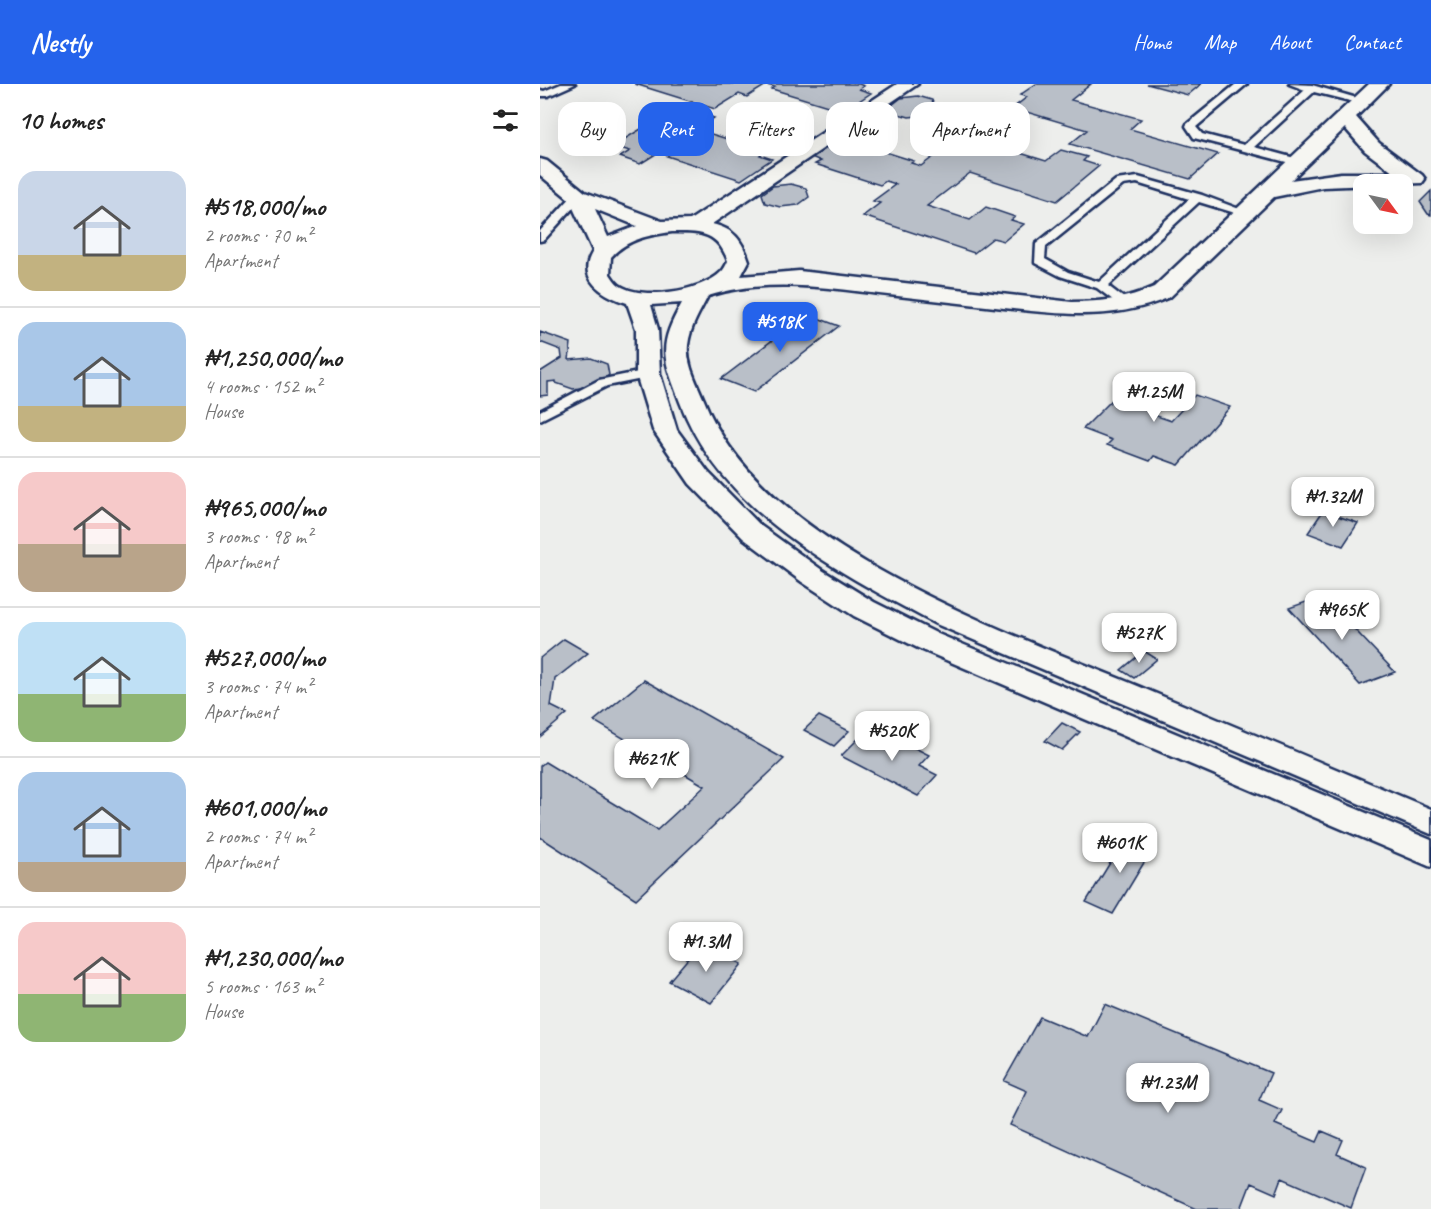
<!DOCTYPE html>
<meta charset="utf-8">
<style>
body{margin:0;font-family:Caveat,sans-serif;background:#f6f6f6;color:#222;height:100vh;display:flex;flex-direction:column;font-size:22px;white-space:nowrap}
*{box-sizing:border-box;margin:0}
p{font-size:20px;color:#767676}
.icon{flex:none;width:33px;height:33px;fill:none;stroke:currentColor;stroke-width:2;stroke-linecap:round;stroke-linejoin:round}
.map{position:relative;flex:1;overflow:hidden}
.side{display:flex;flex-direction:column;background:#fff;width:540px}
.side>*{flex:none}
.banner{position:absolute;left:18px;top:18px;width:570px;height:54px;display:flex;gap:12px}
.needle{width:39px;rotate:123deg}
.buttons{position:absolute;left:813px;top:90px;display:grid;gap:12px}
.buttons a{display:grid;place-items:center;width:60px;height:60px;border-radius:12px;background:#fff;box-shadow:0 6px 24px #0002;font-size:30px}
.price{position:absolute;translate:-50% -51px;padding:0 14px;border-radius:12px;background:#fff;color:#222;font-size:20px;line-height:39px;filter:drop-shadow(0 2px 3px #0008)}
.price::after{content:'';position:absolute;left:50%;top:36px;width:18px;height:14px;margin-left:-9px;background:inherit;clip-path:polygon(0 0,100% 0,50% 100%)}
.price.selected{background:#2563eb;color:#fff}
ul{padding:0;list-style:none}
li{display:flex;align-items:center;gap:18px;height:150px;padding:0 18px}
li+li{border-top:2px solid #e0e0e0}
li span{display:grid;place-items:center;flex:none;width:168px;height:120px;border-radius:18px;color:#555}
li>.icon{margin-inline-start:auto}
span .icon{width:72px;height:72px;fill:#fffc;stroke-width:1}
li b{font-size:26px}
h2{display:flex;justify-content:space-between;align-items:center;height:72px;padding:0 18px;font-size:26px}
.chip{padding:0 21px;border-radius:18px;background:#fff;box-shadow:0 6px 24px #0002;font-size:21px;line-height:54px}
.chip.selected{background:#2563eb;color:#fff}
header{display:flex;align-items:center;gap:36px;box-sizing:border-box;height:84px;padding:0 30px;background:#2563eb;color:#fff}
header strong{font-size:28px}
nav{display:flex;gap:33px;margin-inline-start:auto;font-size:21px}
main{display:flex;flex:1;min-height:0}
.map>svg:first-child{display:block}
.building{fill:#b9bfc8;stroke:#1b2f5e;stroke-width:1.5}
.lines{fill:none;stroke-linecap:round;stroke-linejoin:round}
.service-casing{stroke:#1b2f5e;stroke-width:5}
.minor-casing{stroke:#1b2f5e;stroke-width:5}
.service{fill:#f6f6f2;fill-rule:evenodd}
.minor{fill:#f6f6f2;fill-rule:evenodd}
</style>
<header>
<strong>Nestly</strong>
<nav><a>Home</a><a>Map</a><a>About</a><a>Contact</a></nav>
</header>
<main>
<section class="side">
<h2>10 homes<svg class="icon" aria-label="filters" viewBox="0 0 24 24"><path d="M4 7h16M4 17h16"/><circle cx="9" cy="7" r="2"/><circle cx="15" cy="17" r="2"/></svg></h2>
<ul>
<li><span style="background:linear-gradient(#c9d6e8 70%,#c2b280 0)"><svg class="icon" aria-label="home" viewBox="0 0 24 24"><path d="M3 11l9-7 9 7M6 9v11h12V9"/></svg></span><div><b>₦518,000/mo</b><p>2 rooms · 70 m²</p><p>Apartment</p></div></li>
<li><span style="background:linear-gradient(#a9c7e8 70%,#c2b280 0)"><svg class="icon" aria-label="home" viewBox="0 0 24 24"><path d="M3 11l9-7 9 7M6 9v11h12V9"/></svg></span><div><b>₦1,250,000/mo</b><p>4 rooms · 152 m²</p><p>House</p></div></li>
<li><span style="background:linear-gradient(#f6c9c9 60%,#b9a48a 0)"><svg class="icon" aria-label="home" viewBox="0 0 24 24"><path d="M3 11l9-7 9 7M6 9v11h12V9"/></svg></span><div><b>₦965,000/mo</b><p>3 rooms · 98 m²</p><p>Apartment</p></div></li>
<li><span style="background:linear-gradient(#bfe0f5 60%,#8fb573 0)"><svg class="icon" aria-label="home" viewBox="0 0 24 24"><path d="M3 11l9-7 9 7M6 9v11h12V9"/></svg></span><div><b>₦527,000/mo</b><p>3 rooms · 74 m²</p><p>Apartment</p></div></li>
<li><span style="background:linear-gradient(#a9c7e8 75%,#b9a48a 0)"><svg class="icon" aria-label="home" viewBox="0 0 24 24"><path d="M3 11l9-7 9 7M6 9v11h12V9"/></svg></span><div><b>₦601,000/mo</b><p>2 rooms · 74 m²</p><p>Apartment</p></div></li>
<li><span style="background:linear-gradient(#f6c9c9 60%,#8fb573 0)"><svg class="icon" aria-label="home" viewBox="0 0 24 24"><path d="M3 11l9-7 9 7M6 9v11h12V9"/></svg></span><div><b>₦1,230,000/mo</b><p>5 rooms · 163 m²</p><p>House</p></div></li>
</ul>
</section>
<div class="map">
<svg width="891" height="1125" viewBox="0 0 891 1125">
<rect width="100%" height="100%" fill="#edeeec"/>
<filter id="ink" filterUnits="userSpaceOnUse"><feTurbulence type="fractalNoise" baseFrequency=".0167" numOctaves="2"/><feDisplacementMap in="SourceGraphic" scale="12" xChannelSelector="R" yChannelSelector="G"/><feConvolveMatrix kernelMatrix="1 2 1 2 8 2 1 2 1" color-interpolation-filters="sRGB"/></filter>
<g filter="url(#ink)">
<!-- building -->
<path class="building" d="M 95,0 L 319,0 L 324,2 L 319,5 L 331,9 L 304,27 L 232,5 L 235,3 L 226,1 L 207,13 L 199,10 L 175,25 Z
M 496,0 L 551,0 L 531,16 L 601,35 L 590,45 L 678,70 L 650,95 L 530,60 L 547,46 L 473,24 L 487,13 L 480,11 Z
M 607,0 L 661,0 L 648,11 Z
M 378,12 L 392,16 L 395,24 L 386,31 L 369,33 L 355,29 L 352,21 L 361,14 Z
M 156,28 L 174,34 L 150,49 L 159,52 L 165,48 L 226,67 L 220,71 L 232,75 L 201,96 L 127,72 L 131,69 L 122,66 L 100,80 L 80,73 L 90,67 L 73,62 L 127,29 L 146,35 Z
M 298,53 L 374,77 L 371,79 L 381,82 L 400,68 L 409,71 L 431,54 L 506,77 L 521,66 L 547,73 L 543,77 L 559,82 L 517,117 L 430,89 L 387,122 L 430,136 L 446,123 L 475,133 L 471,136 L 484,140 L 464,157 L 453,154 L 434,169 L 323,132 L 340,119 L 333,117 L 356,100 L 346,97 L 340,101 L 275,80 L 281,77 L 269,72 Z
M 251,100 L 266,104 L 269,113 L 258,121 L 240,123 L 225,119 L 222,110 L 233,102 Z
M 891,107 L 891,131 L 888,130 L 880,118 Z
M 267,230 L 299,242 L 214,308 L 181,295 Z
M 0,248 L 31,259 L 29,276 L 51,274 L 67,280 L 69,291 L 54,302 L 33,305 L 16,299 L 16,297 L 8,298 L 8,311 L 0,312 L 0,288 L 22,274 L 21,266 L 0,258 Z
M 597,291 L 632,303 L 608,329 L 631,337 L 655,311 L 690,323 L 639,381 L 614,372 L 610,377 L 567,361 L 572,356 L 543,345 Z
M 783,427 L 818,439 L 803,462 L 768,449 Z
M 783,512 L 855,588 L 820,601 L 749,524 Z
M 24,555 L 48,569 L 15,595 L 11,622 L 27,630 L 0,653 L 0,574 Z
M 604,567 L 617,575 L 594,594 L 581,586 Z
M 104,596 L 244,675 L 96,815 L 0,753 L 0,682 L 5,678 L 117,746 L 165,702 L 54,637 Z
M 279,632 L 309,647 L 294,662 L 264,646 Z
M 522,639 L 540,648 L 522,666 L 505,657 Z
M 345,649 L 389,671 L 379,682 L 397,691 L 378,712 L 301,672 L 320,653 L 333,661 Z
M 587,751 L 614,762 L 573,830 L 546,818 Z
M 161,859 L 202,880 L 171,919 L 129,897 Z
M 565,920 L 731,989 L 719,1016 L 742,1026 L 735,1040 L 777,1058 L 782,1047 L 803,1056 L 797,1070 L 826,1083 L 811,1124 L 742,1094 L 736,1110 L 711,1099 L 701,1125 L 657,1125 L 470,1041 L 487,1007 L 464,997 L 500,933 L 548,953 Z"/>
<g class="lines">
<!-- service casing -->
<g class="service-casing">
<path id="service" d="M 21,0 L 35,0 L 8,12 L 0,12 L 0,6 L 4,7 Z
M 696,0 L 707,0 L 656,43 L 662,50 L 704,61 L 765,6 L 749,0 L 772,1 L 827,17 L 822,20 L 774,8 L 714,63 L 762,76 L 762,80 L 758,81 L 654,54 L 646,42 L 647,40 Z
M 598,93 L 662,111 L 710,129 L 705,132 L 659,118 L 568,202 L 589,218 L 591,221 L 585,225 L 557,204 L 520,192 L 495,179 L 496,160 L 576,96 ZM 597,99 L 649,115 L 559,198 L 528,188 L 505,175 L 506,163 L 583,101 Z
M 38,109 L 43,112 L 42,114 L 4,156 L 0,157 L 0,147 L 34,110 Z
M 108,286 L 114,290 L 112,293 L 67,302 L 0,336 L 0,327 L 59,296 Z"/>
</g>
<!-- minor casing -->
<g class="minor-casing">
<path id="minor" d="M 357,0 L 378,0 L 172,140 C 194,145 202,156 209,177 L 201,192 L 259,187 L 532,218 C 561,218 587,215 614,203 L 829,0 L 849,0 L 816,33 L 839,59 L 882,91 L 885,95 L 882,99 L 783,103 L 734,113 L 630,213 C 576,236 529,231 473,225 C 428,220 384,215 340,210 C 284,203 224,194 168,212 C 160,228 150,243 148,261 C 146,280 157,299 164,316 C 221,464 468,548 605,605 C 701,645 796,685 891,725 L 891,750 L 396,540 C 298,488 181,428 140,318 C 123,272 117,264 142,219 L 111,221 L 118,245 L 120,290 L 137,346 L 168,388 L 221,442 L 282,486 L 334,518 L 398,550 L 891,756 L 891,783 L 378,564 L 314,532 L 262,498 L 203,454 L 150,400 L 113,346 L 96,290 L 96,245 L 87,219 C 64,212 35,195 53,167 L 29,115 L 0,91 L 0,75 L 7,77 L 45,108 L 122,137 L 150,136 ZM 805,44 L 825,67 L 854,89 L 801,89 L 751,96 ZM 55,125 L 97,142 L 68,153 ZM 132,148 C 160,148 177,147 188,177 C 186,181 184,186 180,189 C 161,207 101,217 79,201 C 75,198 72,193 70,190 L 71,173 C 87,155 109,151 132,148 Z"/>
</g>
<!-- service -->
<use href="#service" class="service"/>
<!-- minor -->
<use href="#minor" class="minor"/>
</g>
</g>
</svg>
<div class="buttons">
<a><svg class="needle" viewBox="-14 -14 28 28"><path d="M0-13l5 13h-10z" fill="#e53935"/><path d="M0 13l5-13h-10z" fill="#767676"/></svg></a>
</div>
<b class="price selected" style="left:240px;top:269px">₦518K</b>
<b class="price" style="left:614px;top:339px">₦1.25M</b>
<b class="price" style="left:793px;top:444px">₦1.32M</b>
<b class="price" style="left:802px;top:557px">₦965K</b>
<b class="price" style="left:599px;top:580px">₦527K</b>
<b class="price" style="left:352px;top:678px">₦520K</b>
<b class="price" style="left:112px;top:706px">₦621K</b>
<b class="price" style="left:580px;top:790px">₦601K</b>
<b class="price" style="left:166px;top:889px">₦1.3M</b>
<b class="price" style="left:628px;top:1030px">₦1.23M</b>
<div class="banner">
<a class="chip">Buy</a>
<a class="chip selected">Rent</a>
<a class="chip">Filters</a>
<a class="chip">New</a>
<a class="chip">Apartment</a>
</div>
</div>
</main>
